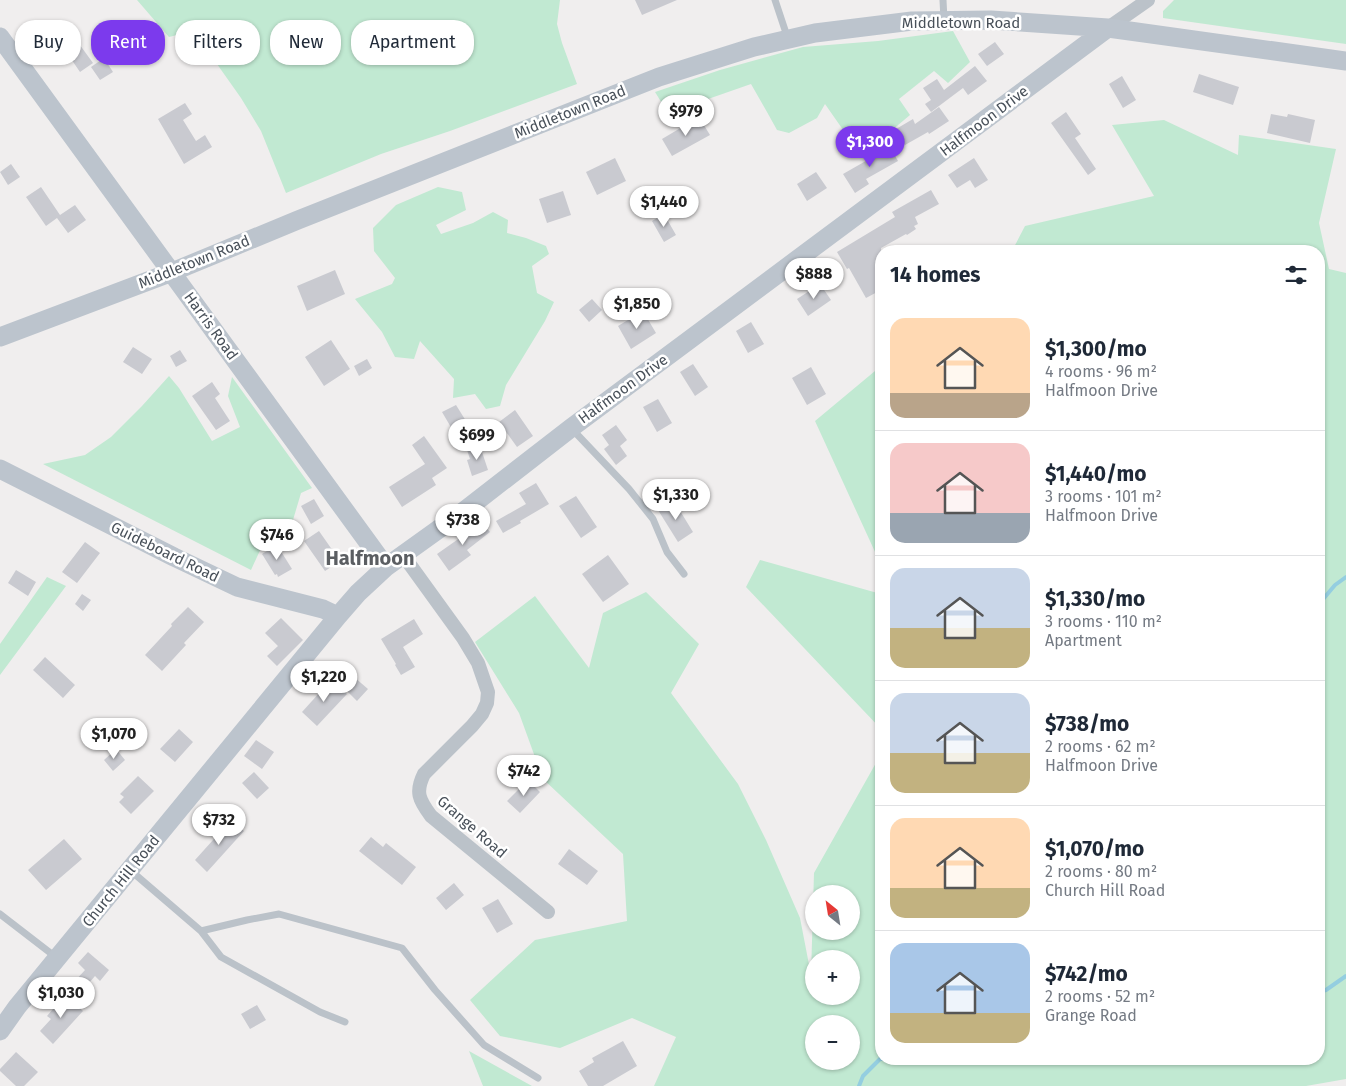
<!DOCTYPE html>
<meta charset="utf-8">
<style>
body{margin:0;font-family:"Fira Sans",sans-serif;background:#f2f2f3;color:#1f2937;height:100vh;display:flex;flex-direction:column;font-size:19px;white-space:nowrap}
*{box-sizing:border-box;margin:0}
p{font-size:16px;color:#747a83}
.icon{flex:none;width:28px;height:28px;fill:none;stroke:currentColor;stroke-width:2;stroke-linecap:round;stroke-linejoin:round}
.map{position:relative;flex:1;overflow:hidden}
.drawer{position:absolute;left:875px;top:245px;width:450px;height:820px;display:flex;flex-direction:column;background:#fff;border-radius:20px;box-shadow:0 1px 4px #0004}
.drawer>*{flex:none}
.hud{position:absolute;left:15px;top:20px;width:475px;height:45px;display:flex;gap:10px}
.needle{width:32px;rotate:330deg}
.controls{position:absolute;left:805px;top:885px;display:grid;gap:10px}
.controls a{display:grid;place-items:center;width:55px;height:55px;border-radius:50%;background:#fff;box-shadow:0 1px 4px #0004;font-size:25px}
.price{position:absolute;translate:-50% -42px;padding:0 11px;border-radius:18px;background:#fff;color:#222;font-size:16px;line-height:32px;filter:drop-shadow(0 1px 2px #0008)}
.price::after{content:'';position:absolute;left:50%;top:30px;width:15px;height:11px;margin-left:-8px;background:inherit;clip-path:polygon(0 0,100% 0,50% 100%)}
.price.current{background:#7c3aed;color:#fff}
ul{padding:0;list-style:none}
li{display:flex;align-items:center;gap:15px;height:125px;padding:0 15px}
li+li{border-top:1px solid #e0e1e3}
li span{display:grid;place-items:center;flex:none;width:140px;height:100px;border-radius:15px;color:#555}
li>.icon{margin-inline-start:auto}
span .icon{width:60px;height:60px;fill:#fffc;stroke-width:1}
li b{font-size:21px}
h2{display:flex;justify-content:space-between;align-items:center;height:60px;padding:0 15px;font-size:21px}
.chip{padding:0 18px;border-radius:20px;background:#fff;box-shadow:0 1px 4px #0004;font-size:18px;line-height:45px}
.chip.current{background:#7c3aed;color:#fff}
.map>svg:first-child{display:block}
.green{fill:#c1e9d2;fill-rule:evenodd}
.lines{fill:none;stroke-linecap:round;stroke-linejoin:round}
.stream{stroke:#94cee0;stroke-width:4}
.building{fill:#c9cad0}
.lane{stroke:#bbc2c9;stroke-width:7}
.street{stroke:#bbc2c9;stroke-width:14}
.secondary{stroke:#bcc4cd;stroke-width:19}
.labels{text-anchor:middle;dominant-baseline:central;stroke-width:5;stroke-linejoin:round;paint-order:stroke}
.street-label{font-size:15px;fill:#485059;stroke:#fff}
.district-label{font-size:20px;font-weight:bold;fill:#5b5e62;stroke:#fff}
</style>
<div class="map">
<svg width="1346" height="1086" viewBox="0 0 1346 1086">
<rect width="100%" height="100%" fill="#f0eeee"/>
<!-- green -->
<path class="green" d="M 137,0 L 560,0 L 557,24 L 562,43 L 577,84 L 450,131 L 381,154 L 286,193 L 261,131 L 241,98 L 200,40 L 189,32 L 169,37 Z
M 1174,0 L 1346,0 L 1346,44 L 1163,18 L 1163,11 Z
M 953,31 L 970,62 L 948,83 L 934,71 L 899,99 L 910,115 L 872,147 L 848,137 L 825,104 L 817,118 L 789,133 L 777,130 L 767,112 L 751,84 L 668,113 L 655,92 L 720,70 L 803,47 L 878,41 Z
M 1164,120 L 1238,155 L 1239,135 L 1336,149 L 1319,223 L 1329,269 L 1346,273 L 1346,1079 L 1306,1086 L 654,1086 L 676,1037 L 632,1018 L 560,1048 L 500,1036 L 470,1000 L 535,940 L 627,921 L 623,854 L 543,779 L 519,713 L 475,642 L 535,596 L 589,668 L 603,613 L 646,592 L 699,644 L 671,693 L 738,784 L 766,840 L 800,918 L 811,975 L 814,873 L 881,754 L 881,1059 L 1319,1059 L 1319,251 L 1012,251 L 1025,226 L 1154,196 L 1112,125 ZM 814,894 L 851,894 L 851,931 L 814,931 ZM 814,959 L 851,959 L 851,996 L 814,996 ZM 814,1024 L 851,1024 L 851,1061 L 814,1061 Z
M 438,187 L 462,192 L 466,210 L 436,225 L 441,234 L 473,223 L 493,212 L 508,220 L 507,233 L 526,238 L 546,246 L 549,254 L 532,266 L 537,293 L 554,302 L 545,321 L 506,385 L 500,406 L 486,409 L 475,394 L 453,398 L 454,379 L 420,341 L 414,359 L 395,357 L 382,332 L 355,299 L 392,284 L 395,278 L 374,251 L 373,228 L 396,205 Z
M 881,366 L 881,565 L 815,421 Z
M 169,376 L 179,388 L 212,441 L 240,427 L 228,396 L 232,377 L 312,488 L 301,493 L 293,520 L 268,533 L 251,570 L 43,464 L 85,455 L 111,437 L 142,406 Z
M 760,560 L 881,594 L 881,729 L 746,587 Z
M 47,577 L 66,586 L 0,675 L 0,644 Z
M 469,1051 L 532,1086 L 483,1086 Z"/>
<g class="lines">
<!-- stream -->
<path class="stream" d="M 1319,604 L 1335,585 L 1346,577
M 1319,992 L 1326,990 L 1346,976
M 859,1086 L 863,1076 L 880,1059 L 884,1059"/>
</g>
<!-- building -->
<path class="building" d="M 635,0 L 677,0 L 642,15 Z
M 77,41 L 93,63 L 80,72 L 65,50 Z
M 995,42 L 1004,54 L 987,66 L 978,54 Z
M 104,58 L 113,72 L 100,80 L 91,67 Z
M 975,66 L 987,81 L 968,95 L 963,88 L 931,112 L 925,104 L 931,100 L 923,88 L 937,79 L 944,90 Z
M 1199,74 L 1239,87 L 1233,105 L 1193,92 Z
M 1122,76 L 1136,100 L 1123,108 L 1109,84 Z
M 185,103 L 192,114 L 183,120 L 196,141 L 205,135 L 212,147 L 184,164 L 158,119 Z
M 939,107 L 949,121 L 929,134 L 928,132 L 905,145 L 896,129 L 913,119 L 915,124 Z
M 1066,112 L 1081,134 L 1075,138 L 1096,169 L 1088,175 L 1051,123 Z
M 1271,114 L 1287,117 L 1288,114 L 1315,120 L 1310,143 L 1267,133 Z
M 699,117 L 710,135 L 672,156 L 662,139 Z
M 889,145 L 898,161 L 866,179 L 869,184 L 855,193 L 843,174 L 871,158 L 870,156 Z
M 615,158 L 626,181 L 597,195 L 586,172 Z
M 974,158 L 988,180 L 975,188 L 970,180 L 957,188 L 948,175 Z
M 11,164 L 20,177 L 8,185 L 0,172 Z
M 816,172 L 827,188 L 807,201 L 797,184 Z
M 41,187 L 60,215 L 75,205 L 86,220 L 68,233 L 57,218 L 46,226 L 26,197 Z
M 931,190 L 939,204 L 915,217 L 918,224 L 914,226 L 916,229 L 907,235 L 906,234 L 881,248 L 881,290 L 866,298 L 849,268 L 847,269 L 837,252 L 895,217 L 892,212 Z
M 563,191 L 571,215 L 547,223 L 539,199 Z
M 664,214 L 676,235 L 664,242 L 652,221 Z
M 335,270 L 345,294 L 307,311 L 297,286 Z
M 820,284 L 831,300 L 808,316 L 797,299 Z
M 592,299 L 602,310 L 589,322 L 579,310 Z
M 643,311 L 656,333 L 631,349 L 618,326 Z
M 751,322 L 764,344 L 748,353 L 736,331 Z
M 331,340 L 350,369 L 324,386 L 305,357 Z
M 133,347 L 152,359 L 142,374 L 123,362 Z
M 180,350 L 187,361 L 176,367 L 170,356 Z
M 367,359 L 372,368 L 359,376 L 354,366 Z
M 693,364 L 708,387 L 695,396 L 680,372 Z
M 811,367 L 826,394 L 807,405 L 792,378 Z
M 212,382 L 220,394 L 215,398 L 230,421 L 216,430 L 192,396 Z
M 658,399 L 672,423 L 657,432 L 643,407 Z
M 456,405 L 466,421 L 452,429 L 442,412 Z
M 515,410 L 533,436 L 517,447 L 499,422 Z
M 616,425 L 627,440 L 620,446 L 627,456 L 616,465 L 604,449 L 609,445 L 602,435 Z
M 424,436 L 447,468 L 432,478 L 436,485 L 402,507 L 389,487 L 425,464 L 412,445 Z
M 480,446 L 488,470 L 472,476 L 467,460 L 470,459 L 467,450 Z
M 536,483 L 549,504 L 520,521 L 521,523 L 503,533 L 496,521 L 526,504 L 519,493 Z
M 576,496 L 597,527 L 581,538 L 559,506 Z
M 314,499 L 324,516 L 311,524 L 301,506 Z
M 674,501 L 693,532 L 678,542 L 658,510 Z
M 480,520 L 490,532 L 467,550 L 471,555 L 449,571 L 437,554 L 464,535 L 463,534 Z
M 319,531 L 340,561 L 325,571 L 304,541 Z
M 85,542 L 100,553 L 77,583 L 62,572 Z
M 277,545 L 292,569 L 278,577 L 277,574 L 275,575 L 262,554 Z
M 608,555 L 629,584 L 603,602 L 582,574 Z
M 16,570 L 36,582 L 28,596 L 8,583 Z
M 82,594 L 91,600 L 83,611 L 75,604 Z
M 188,607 L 204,622 L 184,643 L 186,645 L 162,671 L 145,655 L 172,626 L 171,624 Z
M 281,618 L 303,640 L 277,666 L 267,656 L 278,646 L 265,633 Z
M 414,619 L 423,634 L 403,647 L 415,667 L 401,675 L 395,665 L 396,664 L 381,639 Z
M 45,657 L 75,685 L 63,698 L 33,670 Z
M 354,677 L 368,689 L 357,701 L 344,688 Z
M 331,680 L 347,694 L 317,726 L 302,712 Z
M 179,729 L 193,742 L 175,762 L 160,749 Z
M 256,740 L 274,752 L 262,769 L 244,756 Z
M 116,749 L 125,760 L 113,771 L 104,760 Z
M 254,772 L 269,788 L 257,799 L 242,783 Z
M 138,776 L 154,791 L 131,814 L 119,802 L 124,797 L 120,794 Z
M 528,780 L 540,792 L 520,813 L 507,801 Z
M 231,820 L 244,831 L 207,872 L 195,860 Z
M 371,837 L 383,847 L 386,843 L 416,867 L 402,885 L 359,851 Z
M 64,839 L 82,859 L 46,890 L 28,870 Z
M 569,849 L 598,871 L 587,885 L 558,864 Z
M 454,883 L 464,895 L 446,910 L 436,898 Z
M 498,899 L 513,924 L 497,933 L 482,908 Z
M 88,952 L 109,970 L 100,981 L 95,976 L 83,990 L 74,982 L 85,970 L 78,963 Z
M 65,995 L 83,1011 L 53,1044 L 40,1031 L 51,1019 L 47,1016 Z
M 257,1005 L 266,1020 L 250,1029 L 241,1014 Z
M 623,1041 L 637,1066 L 603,1086 L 588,1086 L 579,1071 L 594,1062 L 592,1058 Z
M 16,1052 L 38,1072 L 24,1086 L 16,1086 L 0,1071 L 0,1069 Z"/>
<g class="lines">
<!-- lane -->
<path class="lane" d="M 775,0 L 788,39
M 943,0 L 944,20
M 571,428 L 629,489 L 653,519 L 667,552 L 684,574
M 130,870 L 201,931 L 247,920 L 279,914 L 402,948 L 435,990 L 484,1045 L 538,1078
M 0,914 L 57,958
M 201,931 L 221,957 L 320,1012 L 345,1022"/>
<!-- street -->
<path class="street" d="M 1108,28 L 1148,0
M 403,555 L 463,638 L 478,663 L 488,692 L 487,703 L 482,714 L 472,726 L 424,774 C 415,792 419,800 431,816 L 548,912"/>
<!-- secondary -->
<path class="secondary" d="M 0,37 L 386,567
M 0,337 L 172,272 L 298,220 L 659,77 L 754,47 L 815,33 L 912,21 L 991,20 L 1108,28 L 1346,61
M 0,469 L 174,557 L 237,587 L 323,609 L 338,616
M 0,1031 L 17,1007 L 338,616 L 358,593 L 386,567 L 464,511 L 571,428 L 1108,28"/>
</g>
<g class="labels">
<!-- street labels -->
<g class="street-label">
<text x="961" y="23">Middletown Road</text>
<text transform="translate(570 112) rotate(-22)">Middletown Road</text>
<text transform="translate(984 121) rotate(-37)">Halfmoon Drive</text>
<text transform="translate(194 262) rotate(-22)">Middletown Road</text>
<text transform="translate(211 326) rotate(54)">Harris Road</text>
<text transform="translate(623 389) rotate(-36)">Halfmoon Drive</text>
<text transform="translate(165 552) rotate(26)">Guideboard Road</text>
<text transform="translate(472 827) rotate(41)">Grange Road</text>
<text transform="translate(121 881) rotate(-51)">Church Hill Road</text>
</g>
<!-- district labels -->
<g class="district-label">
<text x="370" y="558">Halfmoon</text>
</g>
</g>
</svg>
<div class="controls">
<a><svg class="needle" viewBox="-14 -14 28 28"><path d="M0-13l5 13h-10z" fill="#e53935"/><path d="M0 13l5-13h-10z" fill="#747a83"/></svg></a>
<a>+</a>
<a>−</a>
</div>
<b class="price" style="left:686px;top:137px">$979</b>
<b class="price current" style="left:870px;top:168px">$1,300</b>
<b class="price" style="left:664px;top:228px">$1,440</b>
<b class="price" style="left:814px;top:300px">$888</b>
<b class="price" style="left:637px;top:330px">$1,850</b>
<b class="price" style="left:477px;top:461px">$699</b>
<b class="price" style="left:676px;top:521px">$1,330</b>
<b class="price" style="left:463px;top:546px">$738</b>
<b class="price" style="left:277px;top:561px">$746</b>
<b class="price" style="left:324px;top:703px">$1,220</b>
<b class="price" style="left:114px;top:760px">$1,070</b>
<b class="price" style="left:524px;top:797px">$742</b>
<b class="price" style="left:219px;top:846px">$732</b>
<b class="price" style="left:61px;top:1019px">$1,030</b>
<div class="hud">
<a class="chip">Buy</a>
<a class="chip current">Rent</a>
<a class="chip">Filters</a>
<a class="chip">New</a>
<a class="chip">Apartment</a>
</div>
<section class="drawer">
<h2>14 homes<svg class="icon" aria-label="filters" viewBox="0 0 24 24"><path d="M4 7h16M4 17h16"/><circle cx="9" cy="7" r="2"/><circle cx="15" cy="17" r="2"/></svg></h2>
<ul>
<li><span style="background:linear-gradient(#ffd9b3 75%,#b9a48a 0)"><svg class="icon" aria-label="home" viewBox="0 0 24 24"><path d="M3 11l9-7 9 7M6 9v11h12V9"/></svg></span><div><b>$1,300/mo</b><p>4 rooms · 96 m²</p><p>Halfmoon Drive</p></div></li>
<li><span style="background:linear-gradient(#f6c9c9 70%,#9aa5b1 0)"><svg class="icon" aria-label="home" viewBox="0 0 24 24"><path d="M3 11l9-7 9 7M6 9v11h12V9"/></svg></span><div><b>$1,440/mo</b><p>3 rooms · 101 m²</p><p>Halfmoon Drive</p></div></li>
<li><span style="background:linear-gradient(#c9d6e8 60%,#c2b280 0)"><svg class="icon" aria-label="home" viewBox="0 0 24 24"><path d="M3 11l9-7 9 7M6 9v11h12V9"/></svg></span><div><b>$1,330/mo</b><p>3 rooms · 110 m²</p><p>Apartment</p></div></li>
<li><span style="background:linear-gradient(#c9d6e8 60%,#c2b280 0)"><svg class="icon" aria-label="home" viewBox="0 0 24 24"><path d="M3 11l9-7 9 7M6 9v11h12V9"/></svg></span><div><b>$738/mo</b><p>2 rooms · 62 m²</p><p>Halfmoon Drive</p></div></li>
<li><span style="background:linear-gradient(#ffd9b3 70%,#c2b280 0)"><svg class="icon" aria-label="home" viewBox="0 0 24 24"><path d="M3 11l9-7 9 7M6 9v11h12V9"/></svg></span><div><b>$1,070/mo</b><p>2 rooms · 80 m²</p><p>Church Hill Road</p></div></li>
<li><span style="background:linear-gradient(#a9c7e8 70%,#c2b280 0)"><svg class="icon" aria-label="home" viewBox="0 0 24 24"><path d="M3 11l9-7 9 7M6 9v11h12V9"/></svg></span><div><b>$742/mo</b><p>2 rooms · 52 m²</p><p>Grange Road</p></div></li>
</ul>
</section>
</div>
